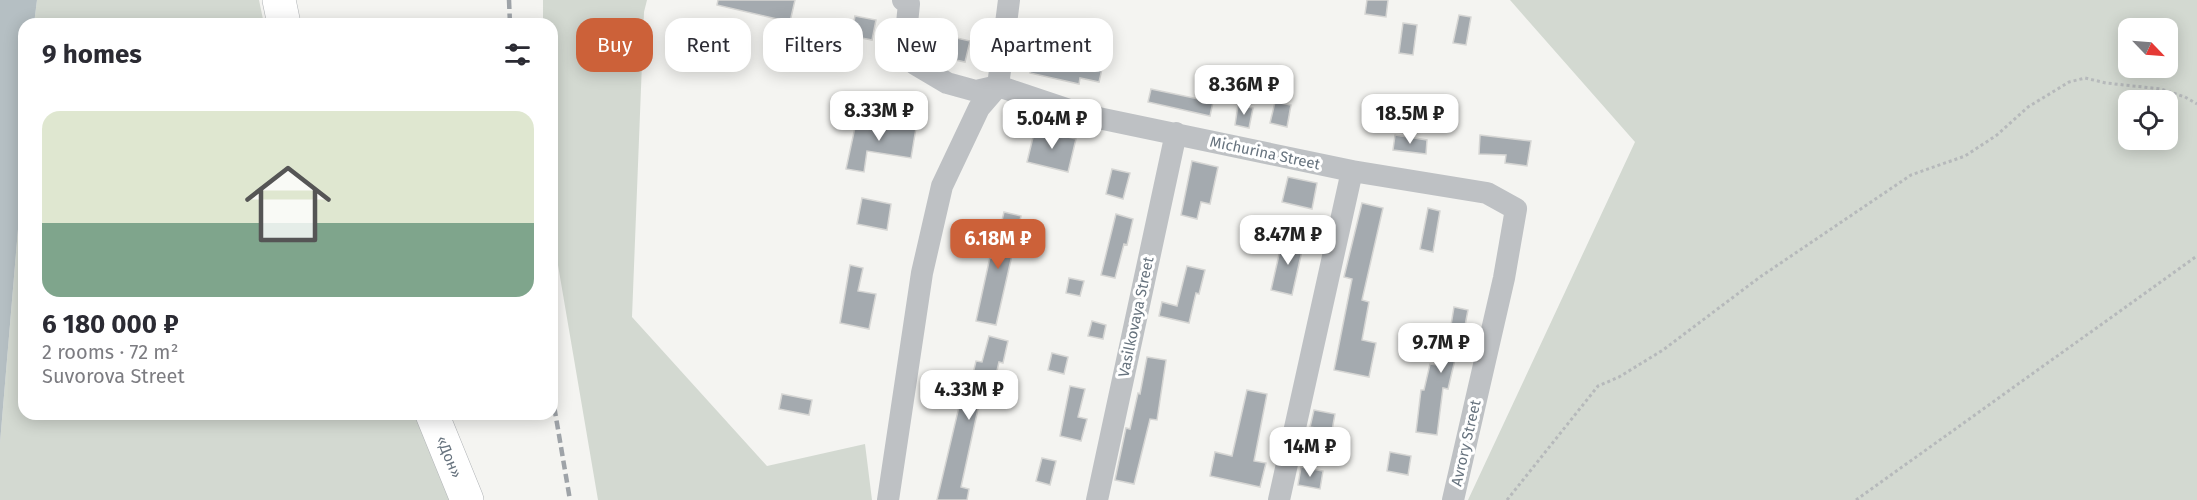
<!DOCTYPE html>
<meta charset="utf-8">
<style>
body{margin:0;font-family:"Fira Sans",sans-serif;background:#f7f7f7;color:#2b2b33;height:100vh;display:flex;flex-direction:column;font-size:22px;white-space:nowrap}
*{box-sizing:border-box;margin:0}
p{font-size:20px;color:#7c7c81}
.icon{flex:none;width:33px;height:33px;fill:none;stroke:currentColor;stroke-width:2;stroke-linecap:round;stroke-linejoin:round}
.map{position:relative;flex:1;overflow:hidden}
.side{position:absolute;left:18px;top:18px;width:540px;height:402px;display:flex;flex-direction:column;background:#fff;border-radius:18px;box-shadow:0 3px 15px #0003}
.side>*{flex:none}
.banner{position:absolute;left:576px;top:18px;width:570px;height:54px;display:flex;gap:12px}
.needle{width:39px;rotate:115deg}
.tools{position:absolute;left:2118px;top:18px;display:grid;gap:12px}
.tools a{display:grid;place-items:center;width:60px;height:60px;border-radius:12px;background:#fff;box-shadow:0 3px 15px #0003;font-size:30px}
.price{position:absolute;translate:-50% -51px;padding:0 14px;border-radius:12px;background:#fff;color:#222;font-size:20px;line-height:39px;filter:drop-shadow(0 2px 3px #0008)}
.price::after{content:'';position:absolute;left:50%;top:36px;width:18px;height:14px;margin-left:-9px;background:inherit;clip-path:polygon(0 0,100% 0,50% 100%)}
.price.on{background:#cc6139;color:#fff}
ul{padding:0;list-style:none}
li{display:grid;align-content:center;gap:12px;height:318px;padding:0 24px}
li span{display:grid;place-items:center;height:186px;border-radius:18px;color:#555}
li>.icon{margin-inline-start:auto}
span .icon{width:108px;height:108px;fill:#fffc;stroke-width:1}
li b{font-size:26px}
h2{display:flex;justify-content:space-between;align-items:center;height:72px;padding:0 24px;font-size:26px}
.tag{padding:0 21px;border-radius:18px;background:#fff;box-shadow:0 3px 15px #0003;font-size:21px;line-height:54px}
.tag.on{background:#cc6139;color:#fff}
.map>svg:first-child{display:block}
.green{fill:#d3d9d1;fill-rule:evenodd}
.water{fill:#b5bfc3}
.building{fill:#a4aaaf;stroke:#d6d6d4;stroke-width:1.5}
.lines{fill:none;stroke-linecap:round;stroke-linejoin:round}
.highway-casing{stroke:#b1b4b7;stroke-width:34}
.path{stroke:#b6b9bb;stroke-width:3;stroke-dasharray:3 3;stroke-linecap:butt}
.minor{stroke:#bec1c4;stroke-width:22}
.highway{stroke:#fff;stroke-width:33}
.rail{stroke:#9ea3a8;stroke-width:4.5;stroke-dasharray:9 4.5;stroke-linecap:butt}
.labels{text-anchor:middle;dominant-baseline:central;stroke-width:6;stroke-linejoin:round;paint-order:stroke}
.street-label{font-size:15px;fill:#67737e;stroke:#fff}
</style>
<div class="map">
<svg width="2197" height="500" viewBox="0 0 2197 500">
<rect width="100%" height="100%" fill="#f4f4f1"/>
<!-- green -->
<path class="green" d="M 37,0 L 259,0 L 264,24 L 34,24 Z
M 543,0 L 647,0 L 644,12 L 632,317 L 767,466 L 865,444 L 872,500 L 598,500 L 552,230 L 552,24 L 543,24 Z
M 1510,0 L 2197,0 L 2197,500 L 1468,500 L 1635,142 ZM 2128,28 L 2168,28 L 2168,68 L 2128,68 ZM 2128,100 L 2168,100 L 2168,140 L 2128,140 Z
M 24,158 L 24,414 L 415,414 L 452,500 L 0,500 L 0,443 Z"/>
<!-- water -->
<path class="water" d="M 0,0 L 37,0 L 34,24 L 24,24 L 24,158 L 0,443 Z"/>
<!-- building -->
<path class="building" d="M 718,0 L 795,0 L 790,22 L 717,5 Z
M 1367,0 L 1388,0 L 1386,17 L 1365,14 Z
M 1459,15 L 1471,17 L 1466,45 L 1453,43 Z
M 855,16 L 876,20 L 872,40 L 851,36 Z
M 1403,23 L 1417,25 L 1413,55 L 1399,53 Z
M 926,31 L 970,41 L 965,62 L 923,53 L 922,52 Z
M 1034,54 L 1102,69 L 1099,82 L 1080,78 L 1079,84 L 1030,73 Z
M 1151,89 L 1213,102 L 1210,116 L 1148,102 Z
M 1275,102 L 1291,105 L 1287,127 L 1270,123 Z
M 1238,105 L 1253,108 L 1249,128 L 1235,125 Z
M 857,118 L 916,128 L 911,158 L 867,151 L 864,172 L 846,169 Z
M 1035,129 L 1076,139 L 1068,172 L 1027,162 Z
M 1395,135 L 1427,140 L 1426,154 L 1393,150 Z
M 1480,135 L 1531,141 L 1527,166 L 1505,163 L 1506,155 L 1479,154 Z
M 1192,161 L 1218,167 L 1210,204 L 1201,202 L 1197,219 L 1181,215 Z
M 1112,169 L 1130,173 L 1123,199 L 1106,194 Z
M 1288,177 L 1317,183 L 1312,209 L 1282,202 Z
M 862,198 L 891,204 L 887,230 L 857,224 Z
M 1362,203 L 1383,208 L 1362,300 L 1369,302 L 1362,340 L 1376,343 L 1369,377 L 1334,370 L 1352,279 L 1344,277 Z
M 1428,208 L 1440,211 L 1433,252 L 1420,249 Z
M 1004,212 L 1021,216 L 996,325 L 976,321 L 990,257 L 993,258 Z
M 1116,214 L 1133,219 L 1127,245 L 1124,244 L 1115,278 L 1101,275 Z
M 1283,237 L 1304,242 L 1292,295 L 1271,290 Z
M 850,265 L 863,268 L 858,291 L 876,294 L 869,329 L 840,323 Z
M 1187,266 L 1205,270 L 1199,294 L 1196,293 L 1189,323 L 1159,316 L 1162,302 L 1177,306 Z
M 1069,278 L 1084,281 L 1080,296 L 1066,293 Z
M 1454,307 L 1468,310 L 1460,352 L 1457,351 L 1448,389 L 1443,388 L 1437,435 L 1416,432 L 1421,390 L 1424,390 L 1430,364 L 1437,365 L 1445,324 L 1451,325 Z
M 1092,321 L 1106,325 L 1103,339 L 1088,336 Z
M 989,336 L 1008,341 L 1003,363 L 999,362 L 993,388 L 983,386 L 961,487 L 969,489 L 967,500 L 937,500 L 962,394 L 968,395 L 976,361 L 982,362 Z
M 1052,353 L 1068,357 L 1064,374 L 1048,370 Z
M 1147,357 L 1166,360 L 1157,420 L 1150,419 L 1134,484 L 1115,480 L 1126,428 L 1130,429 L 1138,393 L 1140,394 Z
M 1070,386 L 1085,389 L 1078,417 L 1087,419 L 1081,441 L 1060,436 Z
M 1247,390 L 1267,394 L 1254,461 L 1266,463 L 1260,487 L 1210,476 L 1215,452 L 1232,456 Z
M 782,394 L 812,400 L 809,415 L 779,409 Z
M 1314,410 L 1335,414 L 1332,431 L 1310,427 Z
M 1390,452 L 1411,456 L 1408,475 L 1387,471 Z
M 1042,458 L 1056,461 L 1050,485 L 1036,481 Z
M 1301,467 L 1323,471 L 1320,489 L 1298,485 Z"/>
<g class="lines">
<!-- highway casing -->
<g class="highway-casing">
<path id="highway" d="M 279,0 L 284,24
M 432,414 L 467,500"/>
</g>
<!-- path -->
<path class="path" d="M 1507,500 L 1598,386 L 1619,377 L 1663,350 L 1760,277 L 1911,175 L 1965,156 L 1997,135 L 2028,107 L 2069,82 L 2085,78 L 2106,83 L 2161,89 L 2185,97 L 2197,104
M 1856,500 L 2197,256"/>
<!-- minor -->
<path class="minor" d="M 903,0 L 909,4 L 904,52 L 915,64 L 947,83 L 976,91 L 998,86 L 1084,115 L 1352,171 L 1487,193 L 1516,209 L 1504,278 L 1453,500
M 888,500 L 922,273 L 942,186 L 979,108 L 998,86 L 1009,0
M 1097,500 L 1176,133
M 1279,500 L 1352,171"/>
<!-- highway -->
<use href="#highway" class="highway"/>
<!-- rail -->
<path class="rail" d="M 509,0 L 510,24
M 552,394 L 570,500"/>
</g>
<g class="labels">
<!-- street labels -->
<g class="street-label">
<text transform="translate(1265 153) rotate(12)">Michurina Street</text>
<text transform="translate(1136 317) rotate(-78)">Vasilkovaya Street</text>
<text transform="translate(1466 443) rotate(-77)">Avrory Street</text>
<text transform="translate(449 457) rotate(68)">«Дон»</text>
</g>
</g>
</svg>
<div class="tools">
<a><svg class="needle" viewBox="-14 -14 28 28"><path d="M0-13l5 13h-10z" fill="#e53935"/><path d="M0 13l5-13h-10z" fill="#7c7c81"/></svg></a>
<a><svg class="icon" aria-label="locate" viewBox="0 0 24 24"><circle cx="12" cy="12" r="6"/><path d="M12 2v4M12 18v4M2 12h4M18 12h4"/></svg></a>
</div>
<b class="price" style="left:1244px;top:116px">8.36M ₽</b>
<b class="price" style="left:879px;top:142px">8.33M ₽</b>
<b class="price" style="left:1410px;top:145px">18.5M ₽</b>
<b class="price" style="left:1052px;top:150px">5.04M ₽</b>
<b class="price" style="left:1288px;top:266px">8.47M ₽</b>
<b class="price on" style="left:998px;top:270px">6.18M ₽</b>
<b class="price" style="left:1441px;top:374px">9.7M ₽</b>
<b class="price" style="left:969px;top:421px">4.33M ₽</b>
<b class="price" style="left:1310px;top:478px">14M ₽</b>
<div class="banner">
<a class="tag on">Buy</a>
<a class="tag">Rent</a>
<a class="tag">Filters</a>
<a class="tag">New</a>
<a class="tag">Apartment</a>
</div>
<section class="side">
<h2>9 homes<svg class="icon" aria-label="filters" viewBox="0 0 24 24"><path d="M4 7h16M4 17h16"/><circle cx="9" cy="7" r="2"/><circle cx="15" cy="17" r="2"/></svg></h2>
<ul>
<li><span style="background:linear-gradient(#dfe7d0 60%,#7fa58c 0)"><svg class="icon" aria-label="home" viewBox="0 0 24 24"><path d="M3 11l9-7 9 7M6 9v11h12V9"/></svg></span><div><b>6 180 000 ₽</b><p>2 rooms · 72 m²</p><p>Suvorova Street</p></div></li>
</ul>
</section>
</div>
